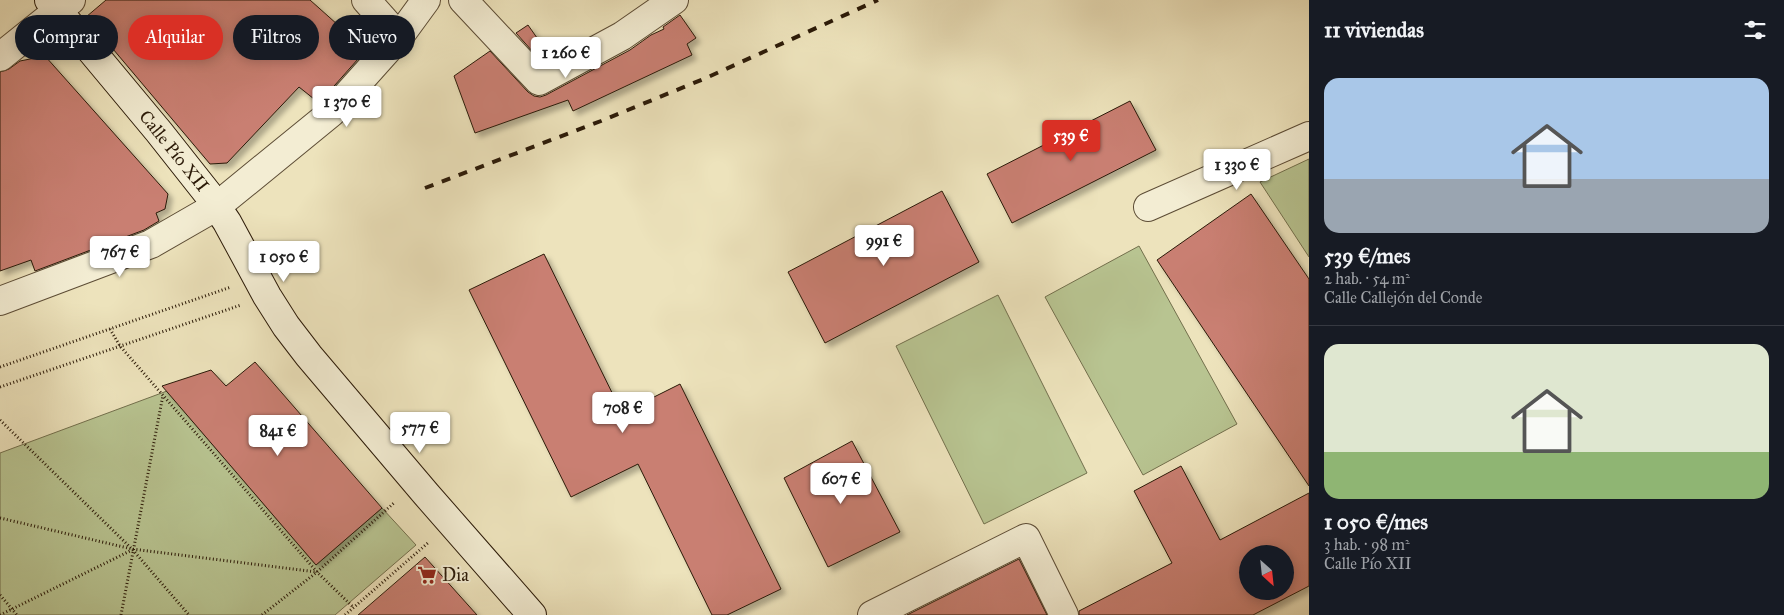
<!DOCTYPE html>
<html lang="es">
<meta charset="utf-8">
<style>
body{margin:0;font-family:"IM FELL Great Primer",serif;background:#242831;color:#f1f3f6;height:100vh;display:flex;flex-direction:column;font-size:19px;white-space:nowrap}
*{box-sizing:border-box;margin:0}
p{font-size:16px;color:#9ea1a6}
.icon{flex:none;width:28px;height:28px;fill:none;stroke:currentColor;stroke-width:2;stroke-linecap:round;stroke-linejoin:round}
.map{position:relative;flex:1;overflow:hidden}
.side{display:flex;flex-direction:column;background:#171b24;width:475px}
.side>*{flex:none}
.hud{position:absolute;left:15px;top:15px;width:475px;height:45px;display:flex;gap:10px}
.needle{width:32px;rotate:153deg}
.tools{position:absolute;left:1239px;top:545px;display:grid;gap:10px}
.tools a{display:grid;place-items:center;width:55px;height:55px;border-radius:50%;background:#171b24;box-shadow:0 2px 12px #0003;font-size:25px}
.price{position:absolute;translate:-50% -42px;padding:0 11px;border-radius:5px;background:#fff;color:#222;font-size:16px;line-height:32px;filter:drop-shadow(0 1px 2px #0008)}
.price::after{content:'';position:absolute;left:50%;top:30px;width:15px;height:11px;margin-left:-8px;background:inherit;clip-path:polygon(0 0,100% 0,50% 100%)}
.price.active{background:#d93025;color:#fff}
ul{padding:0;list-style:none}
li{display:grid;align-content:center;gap:10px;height:265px;padding:0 15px}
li+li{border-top:1px solid #363941}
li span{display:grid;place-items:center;height:155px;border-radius:15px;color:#555}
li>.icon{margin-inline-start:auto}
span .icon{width:90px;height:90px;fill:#fffc;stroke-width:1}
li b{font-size:21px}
h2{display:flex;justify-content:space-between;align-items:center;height:60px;padding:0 15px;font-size:21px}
.chip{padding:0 18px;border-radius:22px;background:#171b24;box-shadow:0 2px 12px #0003;font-size:18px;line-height:45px}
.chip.active{background:#d93025;color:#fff}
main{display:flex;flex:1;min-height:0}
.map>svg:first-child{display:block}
.green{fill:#b8c491;stroke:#726f4c}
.building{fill:#c97f72;stroke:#2b1a08;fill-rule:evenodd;filter:url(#shadow)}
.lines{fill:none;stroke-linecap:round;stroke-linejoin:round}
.street-casing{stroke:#5c4c35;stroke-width:30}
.secondary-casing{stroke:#2b1a08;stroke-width:30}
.path{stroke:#2b1a08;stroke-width:3;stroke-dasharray:1 2.5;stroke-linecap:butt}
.street{stroke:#f3edd3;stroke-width:28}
.secondary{stroke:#f3edd3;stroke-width:28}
.rail{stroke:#2b1a08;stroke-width:4;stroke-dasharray:9 9;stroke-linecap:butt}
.labels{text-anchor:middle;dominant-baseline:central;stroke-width:4;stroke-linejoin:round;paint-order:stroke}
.street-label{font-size:18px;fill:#2b1a08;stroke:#f3edd3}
.poi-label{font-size:18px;fill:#2b1a08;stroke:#f3edd3;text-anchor:start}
</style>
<main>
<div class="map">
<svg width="1309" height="615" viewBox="0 0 1309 615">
<defs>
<filter id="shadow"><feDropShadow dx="4.5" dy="4.5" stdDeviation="2.5" flood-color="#0004"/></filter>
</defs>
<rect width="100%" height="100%" fill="#ede3bc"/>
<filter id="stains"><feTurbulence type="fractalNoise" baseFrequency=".004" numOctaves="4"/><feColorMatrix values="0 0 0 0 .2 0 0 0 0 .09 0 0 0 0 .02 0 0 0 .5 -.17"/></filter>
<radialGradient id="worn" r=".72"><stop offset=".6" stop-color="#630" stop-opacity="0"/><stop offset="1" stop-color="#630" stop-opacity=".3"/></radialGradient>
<!-- green -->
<path class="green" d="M 1309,159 L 1309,257 L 1260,182 Z
M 1139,246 L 1237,424 L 1143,475 L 1045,297 Z
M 998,295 L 1087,473 L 984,524 L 896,346 Z
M 167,391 L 316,565 L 382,508 L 416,545 L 335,615 L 0,615 L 0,453 Z"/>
<!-- building -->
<path class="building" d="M 106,0 L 310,0 L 366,50 L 319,103 L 299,87 L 227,163 L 210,164 L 86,17 Z
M 680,15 L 696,38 L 687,44 L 692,55 L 573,111 L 568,100 L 475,133 L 454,76 L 490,51 L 528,92 L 534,96 L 540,97 L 546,95 L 630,50 L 651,35 L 664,29 L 663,27 Z
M 528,25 L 542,45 L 558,38 L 564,50 L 542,62 L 516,33 Z
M 45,56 L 168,194 L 165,209 L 156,213 L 159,221 L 144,230 L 35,271 L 31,260 L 0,271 L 0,72 L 9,69 L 20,61 Z
M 1130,101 L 1156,150 L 1012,223 L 987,174 Z
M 942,191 L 979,262 L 825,343 L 788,272 Z
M 1251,194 L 1309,279 L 1309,486 L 1157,260 Z
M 544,254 L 622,413 L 680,384 L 781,589 L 727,615 L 712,615 L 638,464 L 571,497 L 469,290 Z
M 255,362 L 382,508 L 316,565 L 162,386 L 211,370 L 226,386 Z
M 852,441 L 900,532 L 828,567 L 784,478 Z
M 1181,466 L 1220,540 L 1309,493 L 1309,586 L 1253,615 L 1079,615 L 1079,611 L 1172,563 L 1134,491 ZM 1248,554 L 1285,554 L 1285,591 L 1248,591 Z
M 425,557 L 477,615 L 358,615 Z
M 1019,559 L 1047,615 L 907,615 Z"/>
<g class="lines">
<!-- street casing -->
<g class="street-casing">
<path id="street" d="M 366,0 L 399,37
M 463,0 L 539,81 L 622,36 L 674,0
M 0,57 L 71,0
M 1148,207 L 1309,136
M 0,301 L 151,244 L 217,206 L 331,113 L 399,37 L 426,0
M 872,615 L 1026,538 L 1064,615"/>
</g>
<!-- secondary casing -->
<g class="secondary-casing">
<path id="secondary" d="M 49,0 L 159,132 L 208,194 L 227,222 L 267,296 L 286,326 L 309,356 L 426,494 L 532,615"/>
</g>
<!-- path -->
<path class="path" d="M 110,329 L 120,346 L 317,572 L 353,607
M 0,367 L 231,287
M 0,387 L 241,305
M 0,420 L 132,549 L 317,572
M 0,518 L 132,549 L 189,615
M 0,595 L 17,615
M 0,615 L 132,550
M 121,615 L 163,395
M 262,615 L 317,572 L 395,502
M 345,615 L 429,542"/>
<!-- street -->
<use href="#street" class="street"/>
<!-- secondary -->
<use href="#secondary" class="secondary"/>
<!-- rail -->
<path class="rail" d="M 425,188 L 601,121 L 706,78 L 878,0"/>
</g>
<!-- icons -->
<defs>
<g id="supermarket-bare" transform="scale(1.5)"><path d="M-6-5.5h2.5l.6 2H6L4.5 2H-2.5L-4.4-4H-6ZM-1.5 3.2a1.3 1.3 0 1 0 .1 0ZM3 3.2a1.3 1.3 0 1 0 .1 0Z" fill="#8f2418" stroke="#f3edd3" stroke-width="2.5" paint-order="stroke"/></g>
</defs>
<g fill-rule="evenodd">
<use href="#supermarket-bare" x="427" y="575"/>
</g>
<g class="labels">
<!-- street labels -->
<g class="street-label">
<text transform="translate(174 151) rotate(51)">Calle Pío XII</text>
</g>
<!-- poi labels -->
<g class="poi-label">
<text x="442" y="575">Dia</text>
</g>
</g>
<rect width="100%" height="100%" filter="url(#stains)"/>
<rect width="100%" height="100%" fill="url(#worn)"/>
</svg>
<div class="tools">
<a><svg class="needle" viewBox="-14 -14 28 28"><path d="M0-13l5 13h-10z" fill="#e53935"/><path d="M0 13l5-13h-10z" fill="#9ea1a6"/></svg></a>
</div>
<b class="price" style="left:566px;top:79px">1 260 €</b>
<b class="price" style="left:347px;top:128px">1 370 €</b>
<b class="price active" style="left:1071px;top:162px">539 €</b>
<b class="price" style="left:1237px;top:191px">1 330 €</b>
<b class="price" style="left:884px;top:267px">991 €</b>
<b class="price" style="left:120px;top:278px">767 €</b>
<b class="price" style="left:284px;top:283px">1 050 €</b>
<b class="price" style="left:623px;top:434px">708 €</b>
<b class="price" style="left:420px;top:454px">577 €</b>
<b class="price" style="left:278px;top:457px">841 €</b>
<b class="price" style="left:841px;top:505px">607 €</b>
<div class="hud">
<a class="chip">Comprar</a>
<a class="chip active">Alquilar</a>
<a class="chip">Filtros</a>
<a class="chip">Nuevo</a>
</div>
</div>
<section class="side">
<h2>11 viviendas<svg class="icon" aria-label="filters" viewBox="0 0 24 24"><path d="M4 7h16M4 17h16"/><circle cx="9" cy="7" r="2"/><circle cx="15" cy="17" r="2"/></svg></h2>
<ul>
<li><span style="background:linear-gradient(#a9c7e8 65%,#9aa5b1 0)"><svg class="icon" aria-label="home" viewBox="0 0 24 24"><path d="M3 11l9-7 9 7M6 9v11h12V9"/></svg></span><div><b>539 €/mes</b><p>2 hab. · 54 m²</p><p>Calle Callejón del Conde</p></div></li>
<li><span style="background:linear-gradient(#dfe7d0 70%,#8fb573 0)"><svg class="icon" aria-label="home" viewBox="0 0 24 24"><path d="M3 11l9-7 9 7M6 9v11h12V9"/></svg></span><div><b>1 050 €/mes</b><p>3 hab. · 98 m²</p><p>Calle Pío XII</p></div></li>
</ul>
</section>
</main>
